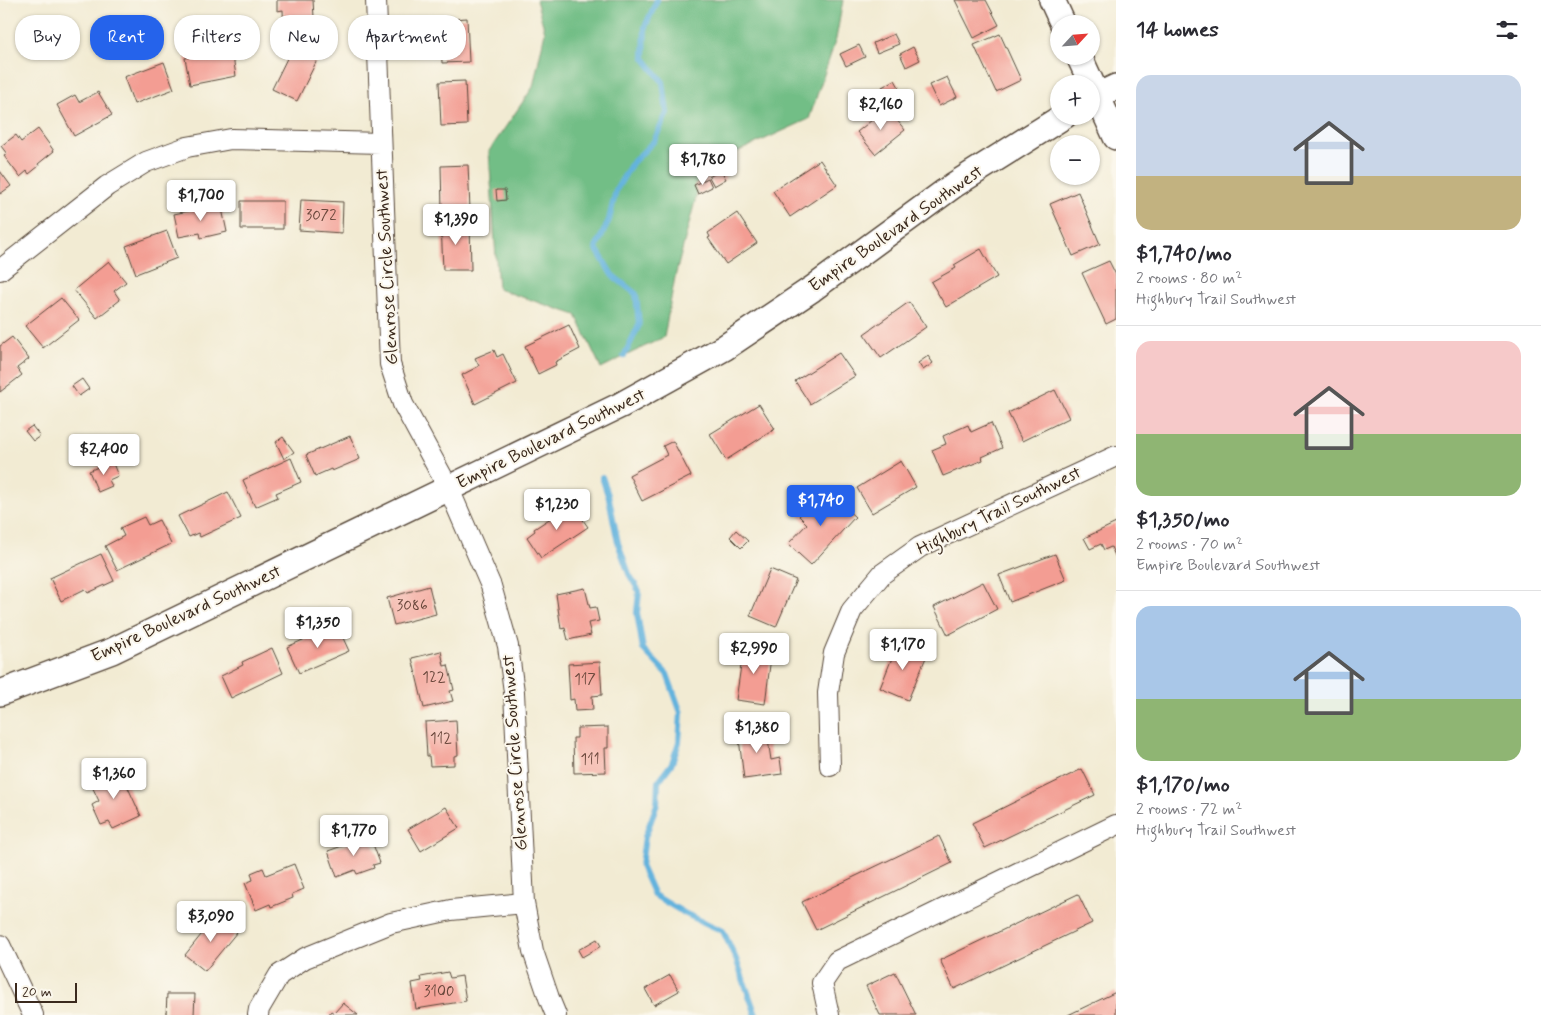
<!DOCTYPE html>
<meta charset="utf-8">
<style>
body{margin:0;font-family:Mynerve,sans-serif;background:#f2f2f3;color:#2b2b33;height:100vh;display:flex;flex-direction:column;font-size:19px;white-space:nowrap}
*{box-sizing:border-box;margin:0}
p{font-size:16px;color:#7c7c81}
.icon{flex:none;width:28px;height:28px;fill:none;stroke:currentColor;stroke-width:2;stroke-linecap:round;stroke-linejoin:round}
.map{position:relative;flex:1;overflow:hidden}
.sheet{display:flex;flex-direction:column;background:#fff;width:425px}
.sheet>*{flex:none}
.top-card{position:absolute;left:15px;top:15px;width:475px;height:45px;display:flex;gap:10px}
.needle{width:32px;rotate:64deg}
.fabs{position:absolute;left:1050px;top:15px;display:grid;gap:10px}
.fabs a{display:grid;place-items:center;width:50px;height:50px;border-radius:50%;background:#fff;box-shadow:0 1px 4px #0004;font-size:25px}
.scale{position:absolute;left:15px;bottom:12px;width:62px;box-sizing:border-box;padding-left:5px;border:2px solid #3b2a1e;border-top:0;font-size:14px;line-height:18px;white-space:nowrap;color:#3b2a1e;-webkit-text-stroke:4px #fbf7ec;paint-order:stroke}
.price{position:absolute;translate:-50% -42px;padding:0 11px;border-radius:5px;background:#fff;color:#222;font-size:16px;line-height:32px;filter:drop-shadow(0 1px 2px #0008)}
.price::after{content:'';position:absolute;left:50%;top:30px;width:15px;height:11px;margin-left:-8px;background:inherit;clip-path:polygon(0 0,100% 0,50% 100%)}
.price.active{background:#2563eb;color:#fff}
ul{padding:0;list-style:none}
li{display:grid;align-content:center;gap:10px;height:265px;padding:0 20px}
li+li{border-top:1px solid #e1e1e2}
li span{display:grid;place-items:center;height:155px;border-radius:15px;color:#555}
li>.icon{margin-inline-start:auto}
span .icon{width:90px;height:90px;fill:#fffc;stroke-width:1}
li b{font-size:21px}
h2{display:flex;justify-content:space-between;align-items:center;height:60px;padding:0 20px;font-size:21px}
.tag{padding:0 18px;border-radius:20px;background:#fff;box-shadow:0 1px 4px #0004;font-size:18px;line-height:45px}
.tag.active{background:#2563eb;color:#fff}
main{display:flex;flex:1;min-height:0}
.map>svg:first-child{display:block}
.forest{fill:#72be86;stroke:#567452}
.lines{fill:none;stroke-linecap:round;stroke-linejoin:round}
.stream{stroke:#63b3dd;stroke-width:6}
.building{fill:#f39d93}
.minor-casing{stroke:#564739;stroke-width:22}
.tertiary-casing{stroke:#564739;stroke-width:28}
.minor{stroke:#fff;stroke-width:20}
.tertiary{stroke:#fff;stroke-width:25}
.labels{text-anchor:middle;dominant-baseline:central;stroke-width:4;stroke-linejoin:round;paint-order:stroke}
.number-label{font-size:15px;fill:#69473b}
.street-label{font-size:18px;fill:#3b2a1e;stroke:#fbf7ec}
</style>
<main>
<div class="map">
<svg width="1116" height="1015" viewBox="0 0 1116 1015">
<rect width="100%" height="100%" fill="#fbf7ec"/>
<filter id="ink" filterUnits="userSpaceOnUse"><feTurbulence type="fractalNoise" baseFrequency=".02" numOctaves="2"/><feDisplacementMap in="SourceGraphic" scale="10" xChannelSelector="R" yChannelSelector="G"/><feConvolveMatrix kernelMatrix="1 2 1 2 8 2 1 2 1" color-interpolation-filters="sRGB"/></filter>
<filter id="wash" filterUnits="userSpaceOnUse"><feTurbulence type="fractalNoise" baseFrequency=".0096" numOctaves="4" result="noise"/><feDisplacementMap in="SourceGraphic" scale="20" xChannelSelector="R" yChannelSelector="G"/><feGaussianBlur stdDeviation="1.12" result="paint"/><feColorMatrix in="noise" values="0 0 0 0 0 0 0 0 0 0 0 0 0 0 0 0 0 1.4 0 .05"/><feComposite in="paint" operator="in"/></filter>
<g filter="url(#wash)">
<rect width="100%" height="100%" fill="#f2ebd3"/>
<!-- forest -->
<path class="forest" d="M 536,0 L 843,0 L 836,39 L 809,119 L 704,167 L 675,277 L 664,337 L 601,368 L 576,315 L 498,289 L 489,151 L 533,87 L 545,32 Z"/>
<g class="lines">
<!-- stream -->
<path class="stream" d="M 624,356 L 639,325 L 636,294 L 612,275 L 596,248 L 609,220 L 616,190 L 632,163 L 654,141 L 667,113 L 663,82 L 644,58 L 645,27 L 657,0
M 602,477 L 609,498 L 618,543 L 629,574 L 639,591 L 637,613 L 643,649 L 667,674 L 681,713 L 679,742 L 672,763 L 658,782 L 657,804 L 645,837 L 641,866 L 654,895 L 686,914 L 723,931 L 736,959 L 756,1015"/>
</g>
<g id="blocks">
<!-- building -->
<path class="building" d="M 277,0 L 313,0 L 315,35 L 284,37 L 283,10 L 277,11 Z
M 955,0 L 986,0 L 999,25 L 974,38 Z
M 467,18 L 469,62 L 442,63 L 440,20 Z
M 894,34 L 899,44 L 877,53 L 873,43 Z
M 1000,34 L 1021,80 L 996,92 L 974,45 Z
M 296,40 L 321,52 L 297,101 L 272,89 Z
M 859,45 L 865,57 L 846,66 L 840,54 Z
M 913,47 L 920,60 L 906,67 L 900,54 Z
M 232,50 L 236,76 L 190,85 L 185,58 Z
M 164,62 L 174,89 L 134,104 L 124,77 Z
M 947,77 L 957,97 L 939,106 L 929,85 Z
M 895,80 L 899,87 L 886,94 L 882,87 Z
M 465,81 L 467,125 L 441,126 L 439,82 Z
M 98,92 L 112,115 L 74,136 L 57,105 L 75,95 L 79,102 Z
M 887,108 L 905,130 L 875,154 L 857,132 Z
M 38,129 L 54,151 L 38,164 L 39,166 L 29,174 L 27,171 L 20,177 L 4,156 L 7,154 L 1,146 L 16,135 L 21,142 Z
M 820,160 L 837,185 L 790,217 L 773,191 Z
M 468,165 L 470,209 L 442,210 L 441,166 Z
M 721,170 L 726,179 L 714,186 L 709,177 Z
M 0,171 L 11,186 L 0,194 Z
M 708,178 L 712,187 L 698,194 L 694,185 Z
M 496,190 L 505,190 L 506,200 L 497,201 Z
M 1078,192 L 1100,244 L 1073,256 L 1050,204 Z
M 301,200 L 343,202 L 342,233 L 299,230 Z
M 241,201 L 283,201 L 283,229 L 241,229 Z
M 221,204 L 227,232 L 201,238 L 200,233 L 179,237 L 174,214 Z
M 737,213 L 757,243 L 726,264 L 708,238 L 710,237 L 708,233 Z
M 470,221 L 471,270 L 443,270 L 441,222 Z
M 167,231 L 177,258 L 136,274 L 126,246 Z
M 981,249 L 997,277 L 946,307 L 931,282 L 956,268 L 954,265 Z
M 109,261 L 126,282 L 114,291 L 120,300 L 97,318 L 74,290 Z
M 1109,261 L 1116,275 L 1116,319 L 1106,324 L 1082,273 Z
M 61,298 L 79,320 L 43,348 L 25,326 Z
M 909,302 L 926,327 L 881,358 L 864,334 Z
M 569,325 L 580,349 L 555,362 L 556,365 L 538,374 L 525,346 Z
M 12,337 L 29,359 L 17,368 L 22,375 L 0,392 L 0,346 Z
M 494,350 L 497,357 L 503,354 L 517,383 L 475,404 L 462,375 L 479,366 L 475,358 Z
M 839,353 L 855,376 L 810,404 L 795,381 Z
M 928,356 L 933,363 L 923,370 L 918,363 Z
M 82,379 L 89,389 L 79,396 L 72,386 Z
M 1055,390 L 1069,418 L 1022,441 L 1008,413 Z
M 759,404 L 775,429 L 726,460 L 710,434 Z
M 991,423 L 1002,448 L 982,457 L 983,460 L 943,476 L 932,450 L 946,444 L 943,436 L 968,425 L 971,432 Z
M 32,426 L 40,436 L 33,441 L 25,431 Z
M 350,436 L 360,459 L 332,471 L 331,469 L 315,476 L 306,455 Z
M 283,437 L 294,452 L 284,459 L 276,442 Z
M 673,441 L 691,476 L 642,501 L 629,475 L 667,455 L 663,446 Z
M 291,458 L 301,482 L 276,493 L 278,497 L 255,507 L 243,480 Z
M 112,461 L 118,476 L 109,480 L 112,486 L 98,492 L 89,471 Z
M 901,461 L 916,487 L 872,513 L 857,488 Z
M 824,489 L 855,517 L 811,565 L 788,544 L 807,524 L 799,516 Z
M 228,492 L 241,518 L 200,537 L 198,533 L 189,537 L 178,516 Z
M 572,504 L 588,527 L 541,558 L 527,537 L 535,531 L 534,529 Z
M 144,517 L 148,525 L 159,520 L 171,544 L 117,570 L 105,546 L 124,536 L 120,528 Z
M 1116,523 L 1116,558 L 1111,547 L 1104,550 L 1101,544 L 1090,549 L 1084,538 Z
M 736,530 L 748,541 L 741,548 L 730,537 Z
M 101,554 L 114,581 L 88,593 L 85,589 L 61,601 L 50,578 Z
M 1055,554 L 1066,580 L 1010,602 L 999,575 Z
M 770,569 L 796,580 L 776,627 L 750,616 Z
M 983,582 L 997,609 L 948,635 L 934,607 Z
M 429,586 L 436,614 L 394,625 L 387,598 Z
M 585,588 L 590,608 L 596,607 L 599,621 L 588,623 L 591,635 L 568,640 L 565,628 L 561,629 L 556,594 Z
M 337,625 L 349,651 L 299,673 L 287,647 Z
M 898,643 L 927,655 L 908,700 L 880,688 Z
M 744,645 L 772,649 L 765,704 L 736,700 Z
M 272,648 L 283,673 L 231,698 L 221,676 L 243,665 L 242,662 Z
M 441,651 L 444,666 L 448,665 L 454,690 L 450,691 L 453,701 L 424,708 L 412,658 Z
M 600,662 L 602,695 L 592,696 L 593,710 L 575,711 L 574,699 L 570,700 L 568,664 Z
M 456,720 L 458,755 L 454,756 L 454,765 L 430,766 L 429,756 L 427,756 L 425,722 Z
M 766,726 L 771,760 L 780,758 L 782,774 L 744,779 L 738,731 Z
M 608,727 L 608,748 L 605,748 L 606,772 L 574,773 L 573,738 L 577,738 L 577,728 Z
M 119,768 L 141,816 L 113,829 L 109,822 L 101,825 L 92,805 L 99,801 L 90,782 Z
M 1082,769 L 1095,795 L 985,848 L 972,823 Z
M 446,807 L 459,828 L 421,851 L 408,829 Z
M 370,836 L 380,863 L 373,865 L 374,868 L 357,874 L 355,870 L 337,877 L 328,851 Z
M 939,836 L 952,863 L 816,930 L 802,902 Z
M 294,864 L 304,889 L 292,894 L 293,898 L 271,907 L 270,904 L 256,910 L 245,883 L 253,880 L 251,873 L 263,868 L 266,875 Z
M 1078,894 L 1092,923 L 954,989 L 940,960 Z
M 217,915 L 237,932 L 205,971 L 185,955 Z
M 597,939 L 601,946 L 582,957 L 578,950 Z
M 448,972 L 450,978 L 462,976 L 466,1001 L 416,1009 L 412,983 L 422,981 L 421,977 Z
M 895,972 L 916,1015 L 880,1015 L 866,986 Z
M 670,975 L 679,991 L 654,1005 L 645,989 Z
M 1116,992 L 1116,1015 L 1068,1015 Z
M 167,994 L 195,994 L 194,1015 L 166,1015 Z
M 343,1003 L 358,1015 L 328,1015 L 331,1011 L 334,1013 Z"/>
</g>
</g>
<g filter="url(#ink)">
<use href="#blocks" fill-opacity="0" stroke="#564739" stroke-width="1"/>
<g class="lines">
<!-- minor casing -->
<g class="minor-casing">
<path id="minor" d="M 376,0 L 390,364 L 403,404 L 449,489 L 491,586 L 508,646 L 514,692 L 524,903 L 533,951 L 549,998 L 556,1015
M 0,270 L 107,186 L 146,162 L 187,147 L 231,139 L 381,143
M 830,766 L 828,693 L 834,653 L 852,610 L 882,574 L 920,547 L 1116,456
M 0,945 L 33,1015
M 258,1015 L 259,1009 L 279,975 L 305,958 L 391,923 L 451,910 L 524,903
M 829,1015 L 822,983 L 837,961 L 1116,825"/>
</g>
<!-- tertiary casing -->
<g class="tertiary-casing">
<path id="tertiary" d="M 1052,0 L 1063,24
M 1079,56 L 1116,137
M 1091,99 L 1116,87
M 0,693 L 112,651 L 621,405 L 724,348 L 812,289 L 954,185 L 1064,116"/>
</g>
<!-- minor -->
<use href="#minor" class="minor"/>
<!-- tertiary -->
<use href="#tertiary" class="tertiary"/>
</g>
</g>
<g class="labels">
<!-- number labels -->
<g class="number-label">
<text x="321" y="216">3072</text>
<text x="412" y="606">3086</text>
<text x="434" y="678">122</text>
<text x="585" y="680">117</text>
<text x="441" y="739">112</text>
<text x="590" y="760">111</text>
<text x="439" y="992">3100</text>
</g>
<!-- street labels -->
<g class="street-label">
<text transform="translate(896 229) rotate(-35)">Empire Boulevard Southwest</text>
<text transform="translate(387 267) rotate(-93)">Glenrose Circle Southwest</text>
<text transform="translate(551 439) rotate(-26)">Empire Boulevard Southwest</text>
<text transform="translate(999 511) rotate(-26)">Highbury Trail Southwest</text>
<text transform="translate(186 614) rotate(-25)">Empire Boulevard Southwest</text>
<text transform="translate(515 753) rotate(-94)">Glenrose Circle Southwest</text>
</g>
</g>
</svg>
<div class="fabs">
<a><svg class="needle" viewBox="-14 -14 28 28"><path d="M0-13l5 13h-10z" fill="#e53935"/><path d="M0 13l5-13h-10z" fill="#7c7c81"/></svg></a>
<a>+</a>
<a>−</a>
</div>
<div class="scale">20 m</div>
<b class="price" style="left:881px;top:131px">$2,160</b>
<b class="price" style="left:703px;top:186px">$1,780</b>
<b class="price" style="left:201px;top:222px">$1,700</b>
<b class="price" style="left:456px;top:246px">$1,390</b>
<b class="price" style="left:104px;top:476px">$2,400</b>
<b class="price active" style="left:821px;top:527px">$1,740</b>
<b class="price" style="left:557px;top:531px">$1,230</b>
<b class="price" style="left:318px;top:649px">$1,350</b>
<b class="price" style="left:903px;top:671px">$1,170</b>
<b class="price" style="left:754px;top:675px">$2,990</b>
<b class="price" style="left:757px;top:754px">$1,380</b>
<b class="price" style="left:114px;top:800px">$1,360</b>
<b class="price" style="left:354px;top:857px">$1,770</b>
<b class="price" style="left:211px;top:943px">$3,090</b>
<div class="top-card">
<a class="tag">Buy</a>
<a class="tag active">Rent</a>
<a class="tag">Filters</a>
<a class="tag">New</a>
<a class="tag">Apartment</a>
</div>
</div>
<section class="sheet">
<h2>14 homes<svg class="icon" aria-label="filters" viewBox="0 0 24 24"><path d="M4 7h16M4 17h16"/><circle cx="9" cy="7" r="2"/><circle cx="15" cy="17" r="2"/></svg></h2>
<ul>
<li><span style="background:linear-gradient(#c9d6e8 65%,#c2b280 0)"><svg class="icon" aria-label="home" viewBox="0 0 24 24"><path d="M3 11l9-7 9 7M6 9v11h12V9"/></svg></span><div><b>$1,740/mo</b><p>2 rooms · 80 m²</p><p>Highbury Trail Southwest</p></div></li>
<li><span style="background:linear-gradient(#f6c9c9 60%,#8fb573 0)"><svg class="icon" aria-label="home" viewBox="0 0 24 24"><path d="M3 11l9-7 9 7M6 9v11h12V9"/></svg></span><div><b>$1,350/mo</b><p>2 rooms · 70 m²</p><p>Empire Boulevard Southwest</p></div></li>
<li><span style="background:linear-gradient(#a9c7e8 60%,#8fb573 0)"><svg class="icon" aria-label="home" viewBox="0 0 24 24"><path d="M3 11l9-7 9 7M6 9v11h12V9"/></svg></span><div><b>$1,170/mo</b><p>2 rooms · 72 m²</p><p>Highbury Trail Southwest</p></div></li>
</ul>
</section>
</main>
